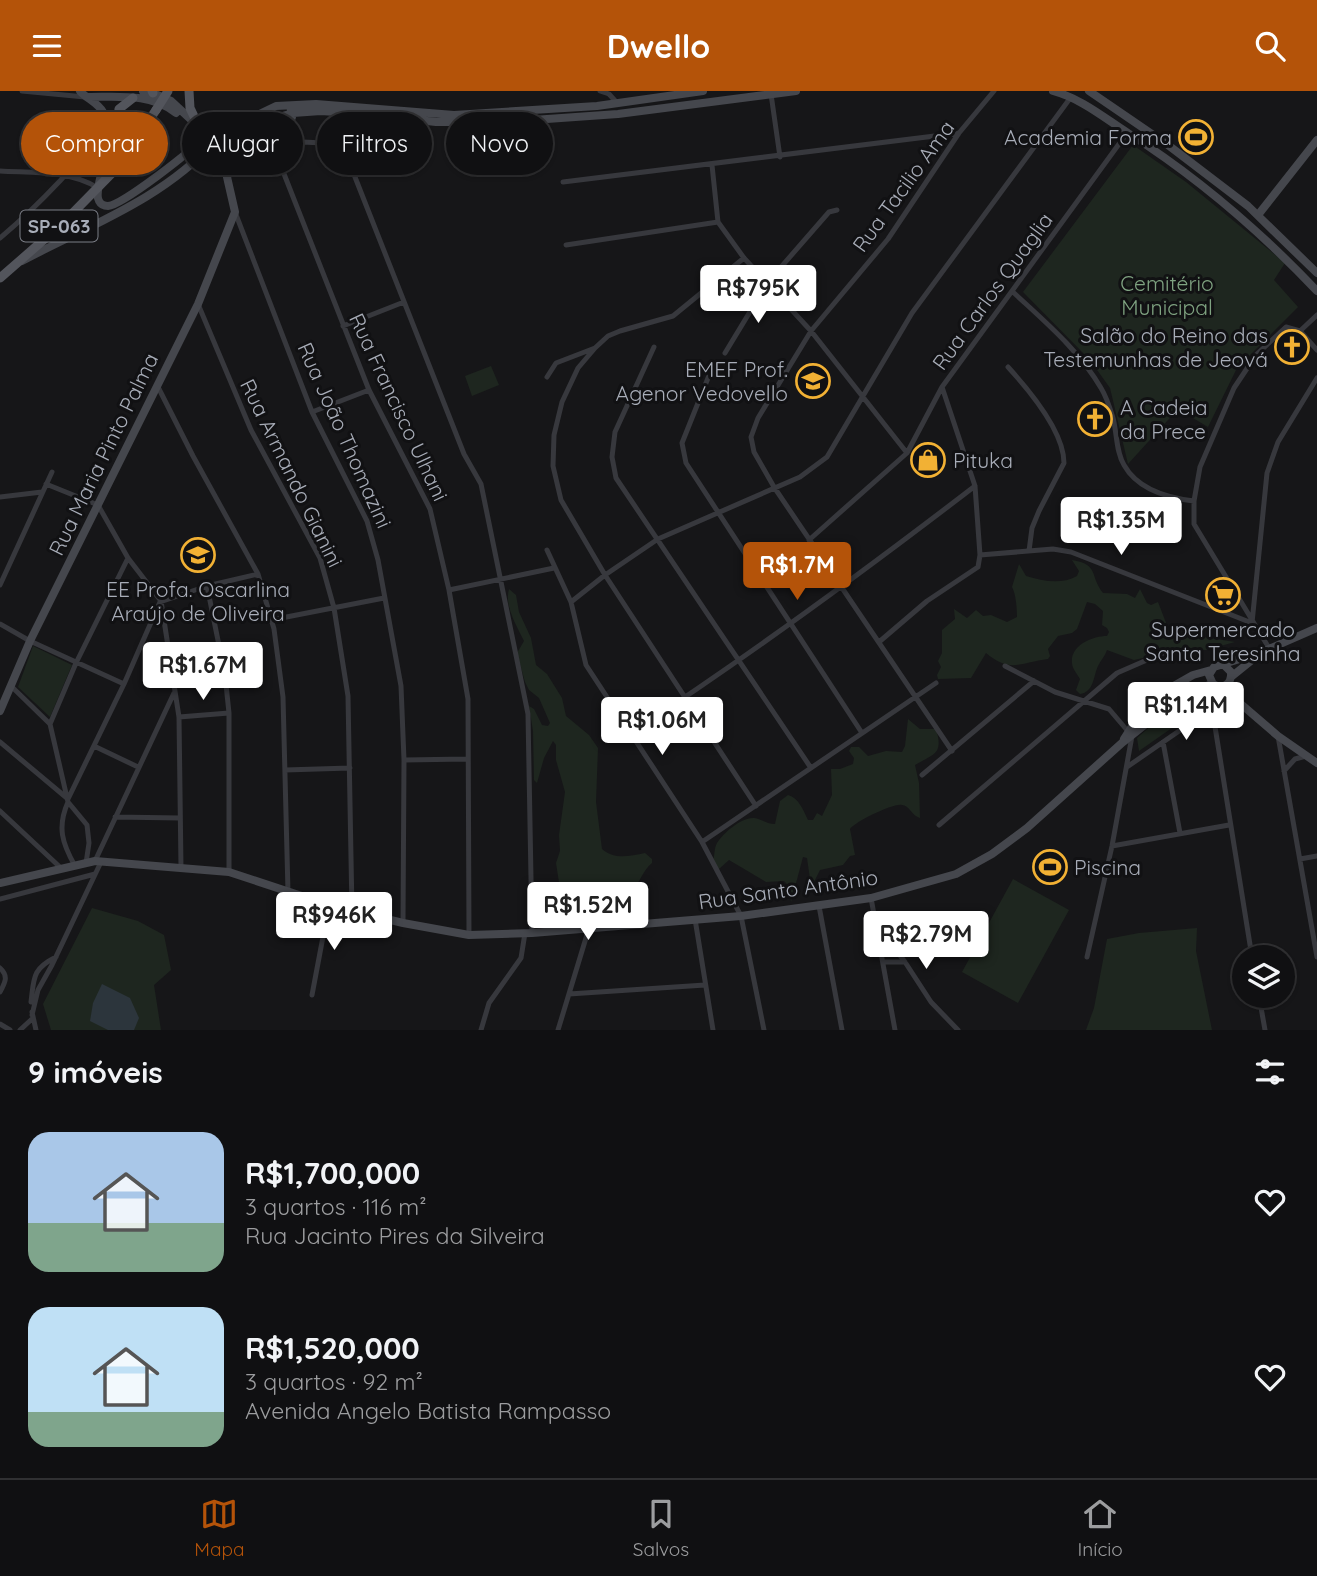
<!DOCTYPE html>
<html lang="pt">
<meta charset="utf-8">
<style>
body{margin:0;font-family:Quicksand,sans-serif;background:#19191b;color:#f1f3f6;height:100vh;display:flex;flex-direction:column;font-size:26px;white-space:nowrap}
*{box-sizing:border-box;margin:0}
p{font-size:23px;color:#9c9d9f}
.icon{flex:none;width:38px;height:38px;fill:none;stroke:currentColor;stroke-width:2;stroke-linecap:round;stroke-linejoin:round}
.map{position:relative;height:939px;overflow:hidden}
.panel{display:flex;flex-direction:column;background:#101012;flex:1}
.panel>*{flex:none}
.hud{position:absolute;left:21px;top:21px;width:700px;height:63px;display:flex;gap:14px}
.buttons{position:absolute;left:1232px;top:854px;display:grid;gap:14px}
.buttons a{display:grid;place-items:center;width:63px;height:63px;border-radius:50%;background:#101012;box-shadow:0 2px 5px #0004,0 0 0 2px #303032;font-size:35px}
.price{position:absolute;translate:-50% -60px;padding:0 16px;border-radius:7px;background:#fff;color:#222;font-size:23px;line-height:46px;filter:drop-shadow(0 2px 4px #0008)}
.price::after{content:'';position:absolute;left:50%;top:42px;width:21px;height:16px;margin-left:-10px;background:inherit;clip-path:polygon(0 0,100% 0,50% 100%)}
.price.selected{background:#b45309;color:#fff}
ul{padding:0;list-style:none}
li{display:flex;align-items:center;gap:21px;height:175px;padding:0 28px}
li span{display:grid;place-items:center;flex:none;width:196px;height:140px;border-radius:21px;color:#555}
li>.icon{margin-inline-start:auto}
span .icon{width:84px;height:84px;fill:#fffc;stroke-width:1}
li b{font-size:30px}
h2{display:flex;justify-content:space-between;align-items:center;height:84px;padding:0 28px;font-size:30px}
.pill{padding:0 24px;border-radius:32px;background:#101012;box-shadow:0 2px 5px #0004,0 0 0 2px #303032;font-size:24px;line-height:63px}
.pill.selected{background:#b45309;color:#fff}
header{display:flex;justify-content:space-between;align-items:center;height:91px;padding:0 28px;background:#b45309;color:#fff;font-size:32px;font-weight:700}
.menu{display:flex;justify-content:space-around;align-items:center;height:98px;border-top:2px solid #303032;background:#101012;font-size:19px;color:#9c9d9f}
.menu a{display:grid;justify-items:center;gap:4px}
.menu .selected{color:#b45309}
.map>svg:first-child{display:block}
.green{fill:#1e261f}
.water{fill:#2c353c}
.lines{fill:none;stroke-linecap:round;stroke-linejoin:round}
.street{stroke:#37383d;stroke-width:5}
.secondary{stroke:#45474d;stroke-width:8}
.primary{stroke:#53555c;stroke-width:9}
.primary-bridge{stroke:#53555c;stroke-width:9}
.labels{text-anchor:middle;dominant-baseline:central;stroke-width:6;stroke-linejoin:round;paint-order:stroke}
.shield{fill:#111113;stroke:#7b7e86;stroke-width:2}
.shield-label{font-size:19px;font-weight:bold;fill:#a8adb8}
.poi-label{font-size:21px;fill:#a8adb8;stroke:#111113;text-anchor:end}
.street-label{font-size:21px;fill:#a8adb8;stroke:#111113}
.park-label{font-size:21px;fill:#7fa381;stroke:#111113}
</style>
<header><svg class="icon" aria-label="menu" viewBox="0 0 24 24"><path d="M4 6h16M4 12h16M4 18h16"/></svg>Dwello<svg class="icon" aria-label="search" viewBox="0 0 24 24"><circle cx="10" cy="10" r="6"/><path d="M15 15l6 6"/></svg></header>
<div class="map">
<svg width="1317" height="939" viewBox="0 0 1317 939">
<rect width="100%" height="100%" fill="#161618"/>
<!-- green -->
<path class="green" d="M 1133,54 L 1186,91 L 1285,172 L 1274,189 L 1298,216 L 1237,277 L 1208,336 L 1178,318 L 1128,373 L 1110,297 L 1090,269 L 1023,201 Z
M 491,275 L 499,294 L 472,305 L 465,285 Z
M 1072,469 C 1100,474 1089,484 1103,502 L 1127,503 L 1135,507 L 1140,498 L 1147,512 L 1151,514 L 1158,511 L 1168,537 L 1172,541 L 1235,551 L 1206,559 L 1182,558 L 1134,569 L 1107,559 C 1105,565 1101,569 1098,575 C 1093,586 1094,601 1080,603 L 1076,599 L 1080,588 C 1077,583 1072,577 1072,572 C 1070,554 1093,545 1107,545 L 1109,541 L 1107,537 L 1102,534 L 1103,520 L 1095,513 L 1087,511 L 1077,538 L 1072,542 L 1058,545 L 1048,558 L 1050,565 L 1048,568 C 1021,571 1011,583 986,562 L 971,587 L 938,588 L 937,584 L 941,576 L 938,570 L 942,562 L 942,539 L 955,528 L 954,518 L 967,527 L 976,519 L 983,525 L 991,524 L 1007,531 L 1017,526 C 1017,518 1016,503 1012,496 L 1019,473 L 1026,485 C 1043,490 1061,494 1077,485 L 1079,480 Z
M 509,498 L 516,504 L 519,521 L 531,547 L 536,574 L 547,583 L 562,607 L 566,625 L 589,644 L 598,657 L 596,711 L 602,758 C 615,769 629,765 645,762 L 652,768 L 652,772 C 641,781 640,795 627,803 L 615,800 L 606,803 L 604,822 L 597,810 L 591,807 L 584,811 C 576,833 571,834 549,830 L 551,815 L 560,798 L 556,772 L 560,760 L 559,744 L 565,701 L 556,669 L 556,654 L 553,650 L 544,667 L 537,692 L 534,689 L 533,640 L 529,615 L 534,618 L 542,634 L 548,635 L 550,632 L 539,607 L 529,599 L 525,591 L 517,562 L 524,550 C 517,535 504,515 509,498 Z
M 33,555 L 72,574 L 50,626 L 18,596 Z
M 1199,599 L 1209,611 L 1139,660 L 1137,647 L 1163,624 Z
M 908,628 L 920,638 L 936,638 C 944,664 933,663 915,674 L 919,692 L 920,727 C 912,725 909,714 902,714 C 893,712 855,731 850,738 L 855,764 L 850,765 L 843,774 L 820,779 L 813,793 L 810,788 L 807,767 L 803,766 L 791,811 L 789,795 L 784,790 L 766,791 L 729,769 L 719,778 L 711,773 C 716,766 713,759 717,752 C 723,742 742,726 754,727 C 761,728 767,733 775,733 L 780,710 L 788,704 C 799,707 803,719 808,729 L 813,729 L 817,722 L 822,725 L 832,704 L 831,678 L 840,678 L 853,673 L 854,667 L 849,660 L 851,656 L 859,656 L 868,665 L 886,660 L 902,661 L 905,655 Z
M 1013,788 L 1069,819 L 1018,912 L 962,881 Z
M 92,817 L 138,830 L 164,844 L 171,879 L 154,894 L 161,939 L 51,939 L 43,913 Z
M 1197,837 L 1196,860 L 1212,939 L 1086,939 L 1094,917 L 1107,848 L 1139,842 Z"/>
<!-- water -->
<path class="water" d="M 102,893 L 130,907 L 139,927 L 134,939 L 108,939 L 90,930 L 93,912 Z"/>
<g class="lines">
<!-- street -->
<path class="street" d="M 22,0 L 85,6
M 600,0 L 609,3 L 618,13
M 771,3 L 780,66
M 214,51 L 240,66 L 259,66 L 303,51 L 342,53 L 375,47
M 342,53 L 464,363 L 481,393 L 528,623 L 532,842
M 275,60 L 369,299 L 430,418 L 449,499 L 468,608 L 469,844
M 712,74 L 718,131 L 744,167 L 811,240 L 907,362
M 0,80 C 32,82 70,79 98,97
M 563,91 L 959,42
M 235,121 L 312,321 L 367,430 L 378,469 L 401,595 L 404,669 L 403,832
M 0,147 C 24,127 101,55 104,27
M 566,154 L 718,131
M 744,167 L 673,225 L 620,240 L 608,245 L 595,257 L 578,277 L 562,311 L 554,344 L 553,375 L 561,409 L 605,484 L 756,715
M 1013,201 C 1044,230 1079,259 1101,297 C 1106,305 1110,317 1113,327 C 1117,342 1116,361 1124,374 C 1138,399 1168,407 1194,410
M 198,213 L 251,339 L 320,467 L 334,517 L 348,605 L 352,820
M 343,235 L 404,211
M 1300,240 L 1317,224
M 654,256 L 615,341 L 612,366 L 616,387 L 811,677
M 725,262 L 768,191 L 829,121 L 837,119
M 1008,276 C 1029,299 1064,341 1064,372 L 1039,420 L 1032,437 L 1029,460
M 710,282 L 682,352 L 686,372 L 862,642
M 547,286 L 556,272 L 595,257
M 157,294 L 193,365 L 258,483 L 274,538 L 283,606 L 288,801
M 312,321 L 369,299
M 46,393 L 98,414 L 128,467 L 161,510 L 179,626 L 181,776
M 0,406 L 42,401
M 809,449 L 907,362 L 942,296
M 547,459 L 571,511 L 586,574 L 702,751 L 741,825 L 764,939
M 980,464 L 1053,458 L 1071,461 L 1252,532
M 0,494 L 52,381
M 207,495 L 225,584 L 229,622 L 229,781
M 449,499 L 554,477
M 571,511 L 605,484 L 658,448 L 800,386 L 827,366 L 912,222 L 1071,6
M 271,529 L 384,507
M 1252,532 L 1267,382 L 1278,351 L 1317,287
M 0,533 L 30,550 L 124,593
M 879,551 L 927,510 L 978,476 L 980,464 L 975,395 L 942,296 L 1127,42
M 1269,557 L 1194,433 L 1194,410 L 1200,376 L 1234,297 L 1256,264 L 1286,236 L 1300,240 L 1317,259
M 1005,575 L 1055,601 L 1109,618 L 1132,645 L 1112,755 L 1087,866
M 11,595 L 50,633
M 1212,617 L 1252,866
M 179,626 L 229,622
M 50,633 L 76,572 L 128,467
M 50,633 L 68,711 L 87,734 L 89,752 L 86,772
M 631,642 C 749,565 863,481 975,395
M 1278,645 L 1317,866
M 0,651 L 68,708 L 124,593 L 160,511 L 207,495 L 258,483
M 1163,651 L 1180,742
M 94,655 L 138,676
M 952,660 L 774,396 L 754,361 L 751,346 L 758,327 L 811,240 L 888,148 L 959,42 L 994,0
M 404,669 L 467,668
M 1127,676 L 1231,604
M 285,679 L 350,677
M 1284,680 L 1295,668 L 1306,665
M 922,684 L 1034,590
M 68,711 C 57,736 62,752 75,775
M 0,720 L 62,778
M 115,726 L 180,727
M 939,734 L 1117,582 L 1163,562 L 1174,562
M 702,751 L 936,592
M 1112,755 L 1229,734
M 1300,768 L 1317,765
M 95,770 L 174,602
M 871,807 L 895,939
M 0,808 L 95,783
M 819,815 L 842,939
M 695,828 L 713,939
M 879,837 L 905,871 L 931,911 L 958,939
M 883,871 L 905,871
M 0,877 C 9,885 5,892 0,901
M 569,903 L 705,894
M 312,904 L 329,814
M 1259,905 L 1265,939
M 31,911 C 34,887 32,878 56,866
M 32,921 L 36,939
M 32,924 L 38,899 L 52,874 L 101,771
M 0,933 L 10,939
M 20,939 L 33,927
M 481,939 L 489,912 L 521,867 L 525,842
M 558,939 L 589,837"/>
<!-- secondary -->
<path class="secondary" d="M 80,0 C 87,8 97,11 103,21 C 119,47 91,98 99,110 C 101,114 104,115 108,115 C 122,114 194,59 203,46
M 143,0 L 153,2 L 171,10 L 199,36 L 211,39 L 237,34 L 276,15 L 316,13 L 454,24 L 597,15 L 703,0
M 1053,0 C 1082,8 1103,26 1128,42 C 1197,86 1261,141 1317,200
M 1089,0 L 1168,54 L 1248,115 L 1317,182
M 88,6 C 118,6 152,2 176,22
M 243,64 L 243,57 L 252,46
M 229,83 C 234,73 241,63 251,57 C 265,47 290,42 293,22 L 291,19
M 1258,124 L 1317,49
M 22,170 C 88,135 163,108 214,51 L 230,49 L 243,39 L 261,31 L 293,22 L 321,20 L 365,23 L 436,31 L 504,31 L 618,23 L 796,0
M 1231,586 L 1257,565
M 1213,593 L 1209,584 L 1214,576 L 1262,561 L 1317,537
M 1217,595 L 1228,602 L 1278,645 L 1317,672
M 0,620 L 30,550 L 198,213 L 235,121 L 227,86 L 231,61 L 228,50 L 237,34
M 1124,648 L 1149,609 L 1193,584 L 1211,579
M 0,792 L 95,770 L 229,781 L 329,814 L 403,832 L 469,844 L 532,842 L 741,825 L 871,807 L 956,783 L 992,763 L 1027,737 L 1123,651 L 1176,609 L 1195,598 L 1213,593 C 1223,599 1232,593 1231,581 L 1224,574"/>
<!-- primary -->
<path class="primary" d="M 152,0 L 153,2
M 189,0 L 190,17 L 199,36
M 133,7 L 119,18 C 115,44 137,34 150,26
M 0,187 L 63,132 L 116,78 L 156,19"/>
<!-- primary-bridge -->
<path class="primary-bridge" d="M 156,19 L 168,0"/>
</g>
<!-- icons -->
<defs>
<g id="stadium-ring" transform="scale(1.75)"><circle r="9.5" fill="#111113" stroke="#f2b134" stroke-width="1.5"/><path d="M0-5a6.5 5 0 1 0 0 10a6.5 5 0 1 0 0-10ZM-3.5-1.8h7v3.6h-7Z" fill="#f2b134"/></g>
<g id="church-ring" transform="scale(1.75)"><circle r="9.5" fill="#111113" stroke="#f2b134" stroke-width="1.5"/><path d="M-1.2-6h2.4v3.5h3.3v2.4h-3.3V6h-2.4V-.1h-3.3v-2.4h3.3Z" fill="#f2b134"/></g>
<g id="school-ring" transform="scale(1.75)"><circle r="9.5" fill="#111113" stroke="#f2b134" stroke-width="1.5"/><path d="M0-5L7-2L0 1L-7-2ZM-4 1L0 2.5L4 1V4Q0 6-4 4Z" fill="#f2b134"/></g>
<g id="shop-ring" transform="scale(1.75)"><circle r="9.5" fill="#111113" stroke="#f2b134" stroke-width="1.5"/><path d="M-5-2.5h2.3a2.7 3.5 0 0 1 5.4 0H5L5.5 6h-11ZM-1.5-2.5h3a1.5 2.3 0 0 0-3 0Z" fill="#f2b134"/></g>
<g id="supermarket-ring" transform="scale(1.75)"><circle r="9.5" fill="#111113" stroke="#f2b134" stroke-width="1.5"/><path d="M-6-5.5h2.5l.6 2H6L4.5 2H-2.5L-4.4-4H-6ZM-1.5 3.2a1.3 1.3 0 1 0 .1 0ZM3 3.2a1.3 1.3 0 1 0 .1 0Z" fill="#f2b134"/></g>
</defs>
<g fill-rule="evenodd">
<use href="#stadium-ring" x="1196" y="46"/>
<use href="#church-ring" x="1292" y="256"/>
<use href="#school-ring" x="813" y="290"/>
<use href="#church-ring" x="1095" y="328"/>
<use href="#shop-ring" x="928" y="369"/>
<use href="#school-ring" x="198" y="464"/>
<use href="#supermarket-ring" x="1223" y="504"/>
<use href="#stadium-ring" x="1050" y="776"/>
</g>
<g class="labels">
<!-- shield labels -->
<rect class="shield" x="20.5" y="119.5" width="77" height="31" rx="5"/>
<g class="shield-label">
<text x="59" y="135">SP-063</text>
</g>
<!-- poi labels -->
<g class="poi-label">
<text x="1172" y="46">Academia Forma</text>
<text x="1268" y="244">Salão do Reino das<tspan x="1268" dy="24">Testemunhas de Jeová</tspan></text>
<text x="788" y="278">EMEF Prof.<tspan x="788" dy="24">Agenor Vedovello</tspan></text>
<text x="1120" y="316" text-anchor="start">A Cadeia<tspan x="1120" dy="24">da Prece</tspan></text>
<text x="953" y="369" text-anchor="start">Pituka</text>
<text x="198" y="498" text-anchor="middle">EE Profa. Oscarlina<tspan x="198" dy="24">Araújo de Oliveira</tspan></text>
<text x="1223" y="538" text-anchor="middle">Supermercado<tspan x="1223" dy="24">Santa Teresinha</tspan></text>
<text x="1074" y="776" text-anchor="start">Piscina</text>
</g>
<!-- street labels -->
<g class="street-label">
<text transform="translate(903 95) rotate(-54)">Rua Tacilio Ama</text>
<text transform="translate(992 200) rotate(-54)">Rua Carlos Quaglia</text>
<text transform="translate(399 316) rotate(65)">Rua Francisco Ulhani</text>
<text transform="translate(345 344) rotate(66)">Rua João Thomazini</text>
<text transform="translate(103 363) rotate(-64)">Rua Maria Pinto Palma</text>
<text transform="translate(292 382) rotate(64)">Rua Armando Gianini</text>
<text transform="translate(788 798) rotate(-8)">Rua Santo Antônio</text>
</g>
<!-- park labels -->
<g class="park-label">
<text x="1167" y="192">Cemitério<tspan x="1167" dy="24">Municipal</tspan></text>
</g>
</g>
</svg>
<div class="buttons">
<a><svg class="icon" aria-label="layers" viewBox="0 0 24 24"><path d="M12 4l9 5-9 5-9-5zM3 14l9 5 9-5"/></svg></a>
</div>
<b class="price" style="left:758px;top:234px">R$795K</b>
<b class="price" style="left:1121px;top:466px">R$1.35M</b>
<b class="price selected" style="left:797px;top:511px">R$1.7M</b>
<b class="price" style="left:203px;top:611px">R$1.67M</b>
<b class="price" style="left:1186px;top:651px">R$1.14M</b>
<b class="price" style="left:662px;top:666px">R$1.06M</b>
<b class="price" style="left:588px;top:851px">R$1.52M</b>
<b class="price" style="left:334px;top:861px">R$946K</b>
<b class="price" style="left:926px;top:880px">R$2.79M</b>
<div class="hud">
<a class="pill selected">Comprar</a>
<a class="pill">Alugar</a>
<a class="pill">Filtros</a>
<a class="pill">Novo</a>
</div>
</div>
<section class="panel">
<h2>9 imóveis<svg class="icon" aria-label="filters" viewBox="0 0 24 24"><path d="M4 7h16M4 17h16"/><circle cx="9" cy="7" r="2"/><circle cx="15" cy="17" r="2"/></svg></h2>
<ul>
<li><span style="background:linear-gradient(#a9c7e8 65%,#7fa58c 0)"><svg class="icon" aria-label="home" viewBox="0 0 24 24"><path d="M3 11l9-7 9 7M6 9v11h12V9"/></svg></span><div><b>R$1,700,000</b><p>3 quartos · 116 m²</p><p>Rua Jacinto Pires da Silveira</p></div><svg class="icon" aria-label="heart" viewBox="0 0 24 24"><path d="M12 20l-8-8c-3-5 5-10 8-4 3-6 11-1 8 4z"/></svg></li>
<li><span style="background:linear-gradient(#bfe0f5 75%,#7fa58c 0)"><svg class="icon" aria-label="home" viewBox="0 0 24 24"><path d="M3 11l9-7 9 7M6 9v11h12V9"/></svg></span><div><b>R$1,520,000</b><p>3 quartos · 92 m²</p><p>Avenida Angelo Batista Rampasso</p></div><svg class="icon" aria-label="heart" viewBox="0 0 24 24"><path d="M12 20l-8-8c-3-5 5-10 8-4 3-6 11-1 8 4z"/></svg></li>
</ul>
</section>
<nav class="menu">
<a class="selected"><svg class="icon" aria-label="map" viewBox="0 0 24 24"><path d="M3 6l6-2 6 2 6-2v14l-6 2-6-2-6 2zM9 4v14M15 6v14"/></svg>Mapa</a>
<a><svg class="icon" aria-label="saved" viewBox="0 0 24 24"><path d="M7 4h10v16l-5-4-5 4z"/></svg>Salvos</a>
<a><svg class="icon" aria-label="home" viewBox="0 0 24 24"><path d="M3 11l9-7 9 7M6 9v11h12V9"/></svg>Início</a>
</nav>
